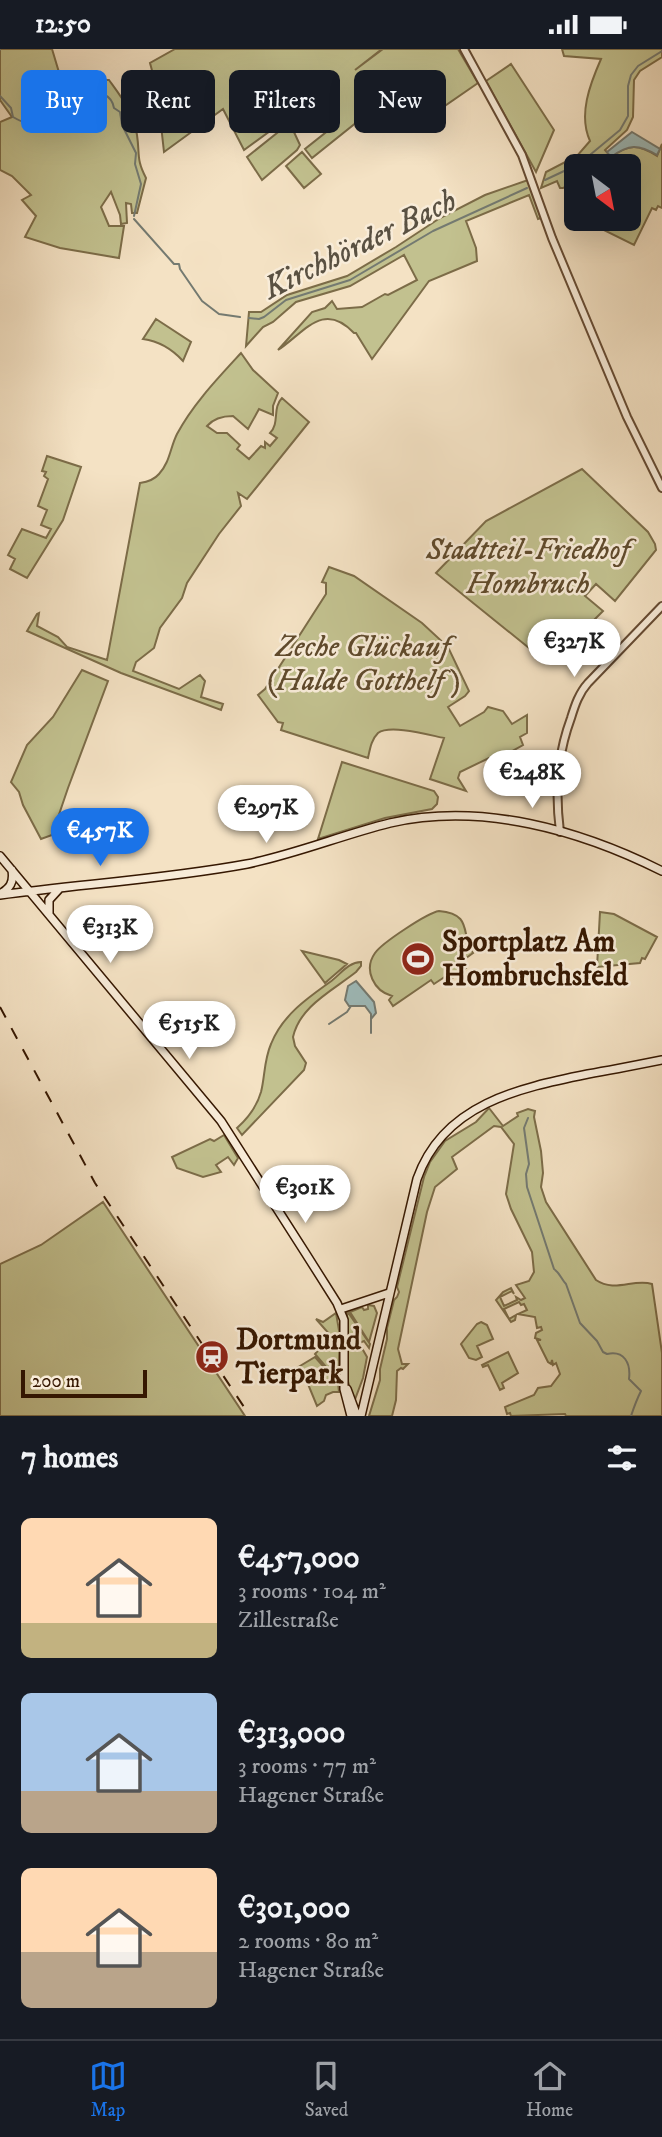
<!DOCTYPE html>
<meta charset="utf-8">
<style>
body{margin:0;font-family:"IM FELL DW Pica",serif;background:#242831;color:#f1f3f6;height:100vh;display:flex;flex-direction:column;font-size:26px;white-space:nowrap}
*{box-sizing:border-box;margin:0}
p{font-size:23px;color:#9ea1a6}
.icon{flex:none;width:38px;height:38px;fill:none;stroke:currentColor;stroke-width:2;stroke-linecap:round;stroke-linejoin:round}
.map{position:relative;height:1367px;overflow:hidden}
.side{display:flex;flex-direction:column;background:#171b24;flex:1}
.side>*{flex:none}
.guide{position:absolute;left:21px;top:21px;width:621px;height:63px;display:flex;gap:14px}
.needle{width:46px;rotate:148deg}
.fabs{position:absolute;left:564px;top:105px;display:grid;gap:14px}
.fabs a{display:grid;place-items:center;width:77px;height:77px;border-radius:10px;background:#171b24;box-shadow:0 7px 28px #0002;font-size:35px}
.scale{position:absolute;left:21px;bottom:18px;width:126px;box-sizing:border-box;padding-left:7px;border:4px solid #351701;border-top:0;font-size:19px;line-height:24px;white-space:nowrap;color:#351701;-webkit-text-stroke:5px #f8ecd9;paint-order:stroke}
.price{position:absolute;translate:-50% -60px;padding:0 16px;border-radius:24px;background:#fff;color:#222;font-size:23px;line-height:46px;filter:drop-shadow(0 2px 4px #0008)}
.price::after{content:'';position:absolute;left:50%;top:42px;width:21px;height:16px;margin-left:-10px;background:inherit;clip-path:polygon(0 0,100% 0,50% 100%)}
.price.active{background:#1a73e8;color:#fff}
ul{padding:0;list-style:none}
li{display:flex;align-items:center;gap:21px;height:175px;padding:0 21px}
li span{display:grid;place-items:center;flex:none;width:196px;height:140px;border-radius:10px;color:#555}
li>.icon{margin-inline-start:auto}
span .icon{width:84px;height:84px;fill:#fffc;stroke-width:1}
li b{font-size:30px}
h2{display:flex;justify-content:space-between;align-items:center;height:84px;padding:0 21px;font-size:30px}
.tag{padding:0 24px;border-radius:10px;background:#171b24;box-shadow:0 7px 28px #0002;font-size:24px;line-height:63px}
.tag.active{background:#1a73e8;color:#fff}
.status{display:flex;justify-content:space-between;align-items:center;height:49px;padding:0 35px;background:#171b24;direction:ltr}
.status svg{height:19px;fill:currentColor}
.tabs{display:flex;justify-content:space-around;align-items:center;height:98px;border-top:2px solid #363941;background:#171b24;font-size:19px;color:#9ea1a6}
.tabs a{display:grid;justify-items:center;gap:4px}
.tabs .active{color:#1a73e8}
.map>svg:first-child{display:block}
.green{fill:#c2c18f;stroke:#7c6c48;stroke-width:2}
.water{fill:#9ebcbc;stroke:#747a71;stroke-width:2}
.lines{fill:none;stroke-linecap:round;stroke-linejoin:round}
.stream{stroke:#747a71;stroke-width:2}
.tertiary-casing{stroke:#654a32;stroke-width:10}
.secondary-casing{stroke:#351701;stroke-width:10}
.tertiary{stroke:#f8ecd9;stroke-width:6}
.secondary{stroke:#f8ecd9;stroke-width:7}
.rail{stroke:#351701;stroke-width:2;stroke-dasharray:12 12;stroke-linecap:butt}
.labels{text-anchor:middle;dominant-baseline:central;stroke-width:5;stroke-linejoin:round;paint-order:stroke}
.park-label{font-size:30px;font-style:italic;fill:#5f4a2c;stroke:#f8ecd9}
.poi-label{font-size:30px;font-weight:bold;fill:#351701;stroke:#f8ecd9;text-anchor:start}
.water-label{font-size:32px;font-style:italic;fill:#5a5142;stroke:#f8ecd9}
</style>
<div class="status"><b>12:50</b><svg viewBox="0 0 49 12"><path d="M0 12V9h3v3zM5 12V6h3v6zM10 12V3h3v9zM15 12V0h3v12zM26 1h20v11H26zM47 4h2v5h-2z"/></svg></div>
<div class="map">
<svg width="662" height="1367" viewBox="0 0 662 1367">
<rect width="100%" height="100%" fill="#f4e2c4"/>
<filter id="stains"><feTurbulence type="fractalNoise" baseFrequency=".00286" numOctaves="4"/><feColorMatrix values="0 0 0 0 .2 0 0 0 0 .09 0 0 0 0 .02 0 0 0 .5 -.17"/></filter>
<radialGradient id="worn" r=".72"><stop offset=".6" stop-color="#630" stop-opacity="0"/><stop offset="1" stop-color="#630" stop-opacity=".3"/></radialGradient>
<!-- green -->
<path class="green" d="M 0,0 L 52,0 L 61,30 L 109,31 C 122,49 134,64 137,86 C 140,106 136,110 146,129 L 137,164 L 132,164 L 131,155 L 126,154 L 127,174 L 121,175 L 120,166 L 111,143 L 101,158 L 109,177 L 124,177 L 119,209 L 60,199 L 25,188 L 36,167 L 22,151 L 31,146 L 12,127 L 0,121 L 0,73 L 12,68 L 0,51 Z
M 175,0 L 382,0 L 355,21 L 383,0 L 458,0 L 478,34 L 420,74 L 397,41 L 312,109 L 305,100 L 330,80 L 310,53 L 244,101 L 223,60 L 164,103 L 157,40 L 150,14 Z
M 562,0 L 662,0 L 662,8 L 640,22 L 634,31 L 633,68 L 627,81 L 605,101 L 611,108 C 629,95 638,95 657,107 L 662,95 L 662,159 L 658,157 L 656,161 L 652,159 L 634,196 L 600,179 L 595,180 L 606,170 L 628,170 L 628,150 L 630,151 L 634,147 L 628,141 L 628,117 L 576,117 L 576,135 L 572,134 L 563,139 L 560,139 L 557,132 L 541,139 L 546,123 L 577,107 L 590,92 C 578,66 590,35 601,10 L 564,7 Z
M 511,15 L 554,81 L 536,123 L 486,32 Z
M 287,76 L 293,81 L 300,96 L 297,101 L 262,131 L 247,108 Z
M 302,103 L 321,125 L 304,139 L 286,117 Z
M 528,131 L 541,169 L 538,170 L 529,146 L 466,172 L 476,199 L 477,212 L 429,232 L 372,310 L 356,284 L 354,284 C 323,251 304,284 278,301 L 312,263 L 325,259 L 332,252 L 337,260 L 362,258 L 385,245 L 388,246 L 417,231 L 404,206 L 350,237 L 296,253 L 273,273 L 263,278 L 246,297 L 249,263 L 261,263 L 287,246 L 347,227 L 396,198 L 440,169 L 485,146 Z
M 156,270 L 191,293 L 183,312 C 172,300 158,292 143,290 Z
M 241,304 L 253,321 L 278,344 L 273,357 L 273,366 L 259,360 L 248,380 L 233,367 C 223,367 213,370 207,377 L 217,384 L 227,384 L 240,396 L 237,400 L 249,410 L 261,397 L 265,399 L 265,393 L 270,397 L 277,389 L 270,384 C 280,374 272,359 282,349 L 309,373 L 247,450 L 238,444 L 241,457 L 219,485 L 187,534 L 182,549 L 160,579 L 154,599 L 136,613 L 133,622 L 179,640 L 200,626 L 205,632 L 201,648 L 223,655 L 221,661 L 121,624 L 27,582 L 37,565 L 39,564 L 37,577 L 58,588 L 67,598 L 107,611 L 140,434 C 147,433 154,431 159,425 C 170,413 170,399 177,385 C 193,355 218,329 241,304 Z
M 47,407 L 81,418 L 63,471 L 27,529 L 10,520 L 15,510 L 8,506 L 22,480 L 46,489 L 51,480 L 41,476 L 47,461 L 38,457 L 48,430 L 44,427 L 46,423 L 42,422 Z
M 582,420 L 648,483 L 655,495 L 656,501 L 615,552 L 596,535 L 585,547 L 603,562 L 551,614 L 529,599 L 436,524 L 486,472 Z
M 329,518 L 354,527 L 422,574 L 448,598 L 469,642 L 465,647 L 448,658 L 460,677 L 484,663 L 488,658 L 503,662 L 512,675 L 527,666 L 527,684 L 520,688 L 523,696 L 498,710 L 489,709 L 460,723 L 458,729 L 466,742 L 430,730 L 444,689 C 429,686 390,675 378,684 C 371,691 370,700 368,709 L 281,681 L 283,674 L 278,673 L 258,646 L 265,640 L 326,545 L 326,534 L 322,533 Z
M 82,621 L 108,632 L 68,739 L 52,786 L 41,790 L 23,756 L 19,743 L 11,733 L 27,696 L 53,668 Z
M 342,713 L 434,742 L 438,748 L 437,755 L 432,760 L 385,769 L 318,790 Z
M 439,862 C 474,865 460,886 473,904 L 462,912 L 466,919 L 452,929 L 449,925 L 434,935 L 431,931 L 393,957 L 389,951 L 392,947 C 374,942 363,921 375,904 C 382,894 427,864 439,862 Z
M 600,863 L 614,865 L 657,888 L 645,910 L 642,909 L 640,914 L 597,918 Z
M 302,902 L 339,911 L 347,915 L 325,934 Z
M 361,913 L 361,917 L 356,923 C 332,942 300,957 293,988 L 295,997 L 306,1014 L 304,1021 L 242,1086 L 237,1079 C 247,1070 257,1057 261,1043 C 265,1027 264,1011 271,995 C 282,967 306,950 330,933 C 340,926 348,913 361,913 Z
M 489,1059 L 503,1077 L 518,1067 L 517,1064 L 528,1060 L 535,1062 L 534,1068 L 541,1102 L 543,1124 L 541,1138 L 546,1153 L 596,1231 C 615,1244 634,1229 652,1235 L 662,1304 L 662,1367 L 566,1367 L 565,1365 L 511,1367 L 510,1364 L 507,1365 L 505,1358 L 534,1346 L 538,1339 L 551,1337 L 560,1325 L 556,1314 L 553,1316 L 552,1311 L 551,1315 L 548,1313 L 537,1291 L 541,1291 L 535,1289 L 536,1284 L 542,1281 L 541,1278 L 537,1279 L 535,1268 L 518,1265 L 527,1261 L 524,1255 L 521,1256 L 519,1253 L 504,1260 L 509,1270 L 516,1266 L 515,1271 L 511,1273 L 496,1251 L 503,1243 L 511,1239 L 514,1245 L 512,1242 L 500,1248 L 504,1257 L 517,1251 L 516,1248 L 521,1251 L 525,1249 L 516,1236 L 529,1232 L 534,1223 L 532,1203 L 511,1160 L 506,1145 L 514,1095 L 501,1078 L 494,1077 L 452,1108 L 457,1120 L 435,1138 L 427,1163 L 398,1300 L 402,1315 L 408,1315 L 403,1320 L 401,1319 L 397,1322 L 396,1351 L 392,1367 L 369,1367 L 380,1331 L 380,1320 L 387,1290 L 387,1279 L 394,1251 L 397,1248 L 399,1243 L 397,1238 L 424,1128 L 430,1113 L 445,1092 L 476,1073 Z
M 224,1086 L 238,1109 L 234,1116 L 228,1108 L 216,1116 L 221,1123 L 203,1128 L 177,1119 L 172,1108 L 210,1090 L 214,1092 Z
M 103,1153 L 245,1367 L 0,1367 L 0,1215 L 41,1196 Z
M 368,1256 L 374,1257 L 377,1264 L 369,1293 L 350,1263 L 362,1258 L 364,1261 L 368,1260 Z
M 347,1262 L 370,1295 L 369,1299 L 364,1292 L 359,1294 L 367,1308 L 363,1329 L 354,1353 L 347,1329 Z
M 336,1264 L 340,1287 L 338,1332 L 315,1305 L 331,1287 L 316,1270 L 323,1273 Z
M 481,1273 L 487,1276 L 493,1290 L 477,1297 L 482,1308 L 476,1311 L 469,1309 L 461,1295 L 477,1275 Z
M 508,1303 L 518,1324 L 502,1334 L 504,1339 L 500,1341 L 488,1316 L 483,1318 L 482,1316 Z
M 315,1308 L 338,1334 L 339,1343 L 333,1343 L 326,1346 L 324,1352 L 317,1357 L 308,1335 L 301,1326 L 299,1327 L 295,1320 Z"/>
<!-- water -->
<path class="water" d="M 632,83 L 660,100 L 657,106 C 638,95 629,95 611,108 L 607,103 Z
M 356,932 L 374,953 L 376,964 L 371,970 L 371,965 L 365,957 L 349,957 L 345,951 L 348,937 Z"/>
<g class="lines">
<!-- stream -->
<path class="stream" d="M 0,1 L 0,0
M 0,47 L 11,59 L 13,68 C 25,75 36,79 49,73 C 68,66 81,34 105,46 C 111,49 113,53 114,59 L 120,63 L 122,76 L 136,104 L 135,115 L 141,135 L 134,167
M 545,131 L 579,115 L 620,81 L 628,67 L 628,37 L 631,26 L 638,17 L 662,2
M 567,158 L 565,152 L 573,146
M 134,170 L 174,215 L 179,215 L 180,220 L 202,252 L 219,265 L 240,268
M 249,269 L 259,270 L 264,268 L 286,251 L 350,231 L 433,182 L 527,139
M 329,975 L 347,963 L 351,957
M 371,984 L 371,970
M 528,1069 L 524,1079 L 529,1115 L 526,1125 L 527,1138 L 554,1220 C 560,1224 561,1230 566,1235 L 580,1274 L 597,1292 L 603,1303 L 607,1305 C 624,1301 631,1314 629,1330 L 641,1342 C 637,1350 634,1358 631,1367"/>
<!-- tertiary casing -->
<g class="tertiary-casing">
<path id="tertiary" d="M 464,0 L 522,106 L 552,189 L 627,368 L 662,439
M 560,783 C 555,743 557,707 571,669 C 575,656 579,644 588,634 L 662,557"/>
</g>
<!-- secondary casing -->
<g class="secondary-casing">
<path id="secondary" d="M 0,807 L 221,1072 L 306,1205 L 337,1254 L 344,1271 L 344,1340 L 351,1367
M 0,845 C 10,839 14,834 12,821
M 0,846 C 82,835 166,830 247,815 C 296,805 342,786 390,774 C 482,753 580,781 662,822
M 49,864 L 49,851 L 60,839
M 341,1260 L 389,1244
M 347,1340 L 357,1367
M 361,1367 L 417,1130 C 443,1055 519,1039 588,1025 C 612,1021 637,1016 662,1011"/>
</g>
<!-- tertiary -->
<use href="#tertiary" class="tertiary"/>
<!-- secondary -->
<use href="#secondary" class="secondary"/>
<!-- rail -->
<path class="rail" d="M 0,958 L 95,1134 L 250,1367"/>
</g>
<!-- icons -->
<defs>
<g id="stadium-disc" transform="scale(1.75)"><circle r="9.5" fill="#8f2418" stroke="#f8ecd9"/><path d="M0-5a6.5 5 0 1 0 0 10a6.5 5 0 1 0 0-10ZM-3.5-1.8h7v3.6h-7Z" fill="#fff"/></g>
<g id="station-disc" transform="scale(1.75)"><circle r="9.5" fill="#8f2418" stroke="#f8ecd9"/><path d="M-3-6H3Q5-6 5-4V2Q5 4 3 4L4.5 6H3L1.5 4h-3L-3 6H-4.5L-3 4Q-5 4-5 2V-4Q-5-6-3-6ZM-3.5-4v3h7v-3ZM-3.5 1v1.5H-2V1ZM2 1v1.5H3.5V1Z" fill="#fff"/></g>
</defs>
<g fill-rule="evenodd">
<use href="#stadium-disc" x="418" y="910"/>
<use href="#station-disc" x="212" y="1308"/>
</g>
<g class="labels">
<!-- park labels -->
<g class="park-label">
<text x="528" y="501">Stadtteil-Friedhof<tspan x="528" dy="34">Hombruch</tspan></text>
<text x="363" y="598">Zeche Glückauf<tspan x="363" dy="34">(Halde Gotthelf)</tspan></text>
</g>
<!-- poi labels -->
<g class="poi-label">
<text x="442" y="893">Sportplatz Am<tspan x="442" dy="34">Hombruchsfeld</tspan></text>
<text x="236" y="1291">Dortmund<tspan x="236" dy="34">Tierpark</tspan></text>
</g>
<!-- water labels -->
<g class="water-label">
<text transform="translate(360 196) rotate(-26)">Kirchhörder Bach</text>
</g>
</g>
<rect width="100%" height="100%" filter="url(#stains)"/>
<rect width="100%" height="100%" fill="url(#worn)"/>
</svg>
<div class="fabs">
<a><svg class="needle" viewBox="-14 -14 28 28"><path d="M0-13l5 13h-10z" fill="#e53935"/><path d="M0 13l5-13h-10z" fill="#9ea1a6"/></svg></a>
</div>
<div class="scale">200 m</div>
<b class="price" style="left:574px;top:630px">€327K</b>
<b class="price" style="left:532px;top:761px">€248K</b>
<b class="price" style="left:266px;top:796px">€297K</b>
<b class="price active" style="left:100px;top:819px">€457K</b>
<b class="price" style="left:110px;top:916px">€313K</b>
<b class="price" style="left:189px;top:1012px">€515K</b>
<b class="price" style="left:305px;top:1176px">€301K</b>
<div class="guide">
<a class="tag active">Buy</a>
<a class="tag">Rent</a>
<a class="tag">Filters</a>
<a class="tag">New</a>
</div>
</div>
<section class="side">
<h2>7 homes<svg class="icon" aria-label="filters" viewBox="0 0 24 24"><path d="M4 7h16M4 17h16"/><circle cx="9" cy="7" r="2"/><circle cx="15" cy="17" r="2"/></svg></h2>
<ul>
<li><span style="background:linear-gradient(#ffd9b3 75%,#c2b280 0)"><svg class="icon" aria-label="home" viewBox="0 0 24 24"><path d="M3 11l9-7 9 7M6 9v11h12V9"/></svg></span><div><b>€457,000</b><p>3 rooms · 104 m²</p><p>Zillestraße</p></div></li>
<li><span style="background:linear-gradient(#a9c7e8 70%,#b9a48a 0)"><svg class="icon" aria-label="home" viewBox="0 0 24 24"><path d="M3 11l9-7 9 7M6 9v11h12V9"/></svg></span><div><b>€313,000</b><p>3 rooms · 77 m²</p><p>Hagener Straße</p></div></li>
<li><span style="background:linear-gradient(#ffd9b3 60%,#b9a48a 0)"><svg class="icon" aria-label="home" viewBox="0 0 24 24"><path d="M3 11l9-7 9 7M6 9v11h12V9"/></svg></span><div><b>€301,000</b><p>2 rooms · 80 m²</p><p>Hagener Straße</p></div></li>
</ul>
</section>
<nav class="tabs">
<a class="active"><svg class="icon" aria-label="map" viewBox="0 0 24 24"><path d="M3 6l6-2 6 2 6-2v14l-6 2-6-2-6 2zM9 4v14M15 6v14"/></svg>Map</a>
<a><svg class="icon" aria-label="saved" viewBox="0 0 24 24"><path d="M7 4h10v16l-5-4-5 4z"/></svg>Saved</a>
<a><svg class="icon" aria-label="home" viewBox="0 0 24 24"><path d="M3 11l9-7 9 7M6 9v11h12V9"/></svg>Home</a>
</nav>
